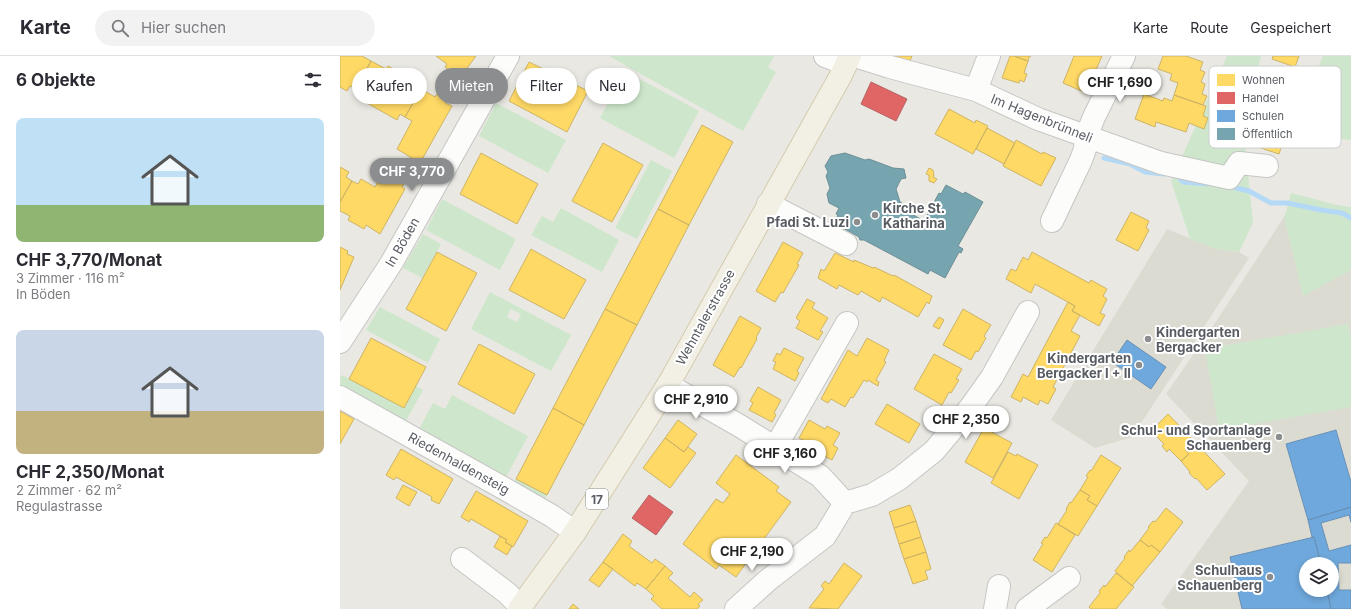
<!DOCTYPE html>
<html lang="de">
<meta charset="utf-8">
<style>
body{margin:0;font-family:Inter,sans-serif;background:#f2f2f3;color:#2b2b33;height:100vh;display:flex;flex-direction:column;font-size:15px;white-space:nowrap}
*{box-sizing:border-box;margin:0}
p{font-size:13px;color:#7c7c81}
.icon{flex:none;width:22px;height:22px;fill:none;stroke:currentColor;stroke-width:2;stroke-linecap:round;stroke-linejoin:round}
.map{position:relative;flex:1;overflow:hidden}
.side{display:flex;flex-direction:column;background:#fff;width:340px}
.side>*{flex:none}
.hud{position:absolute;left:12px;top:12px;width:380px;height:36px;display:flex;gap:8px}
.controls{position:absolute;left:959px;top:501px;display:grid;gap:8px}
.controls a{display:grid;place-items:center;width:40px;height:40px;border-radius:50%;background:#fff;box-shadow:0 2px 6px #0003;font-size:20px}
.price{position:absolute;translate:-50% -34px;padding:0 9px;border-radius:14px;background:#fff;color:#222;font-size:13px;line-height:26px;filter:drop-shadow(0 1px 2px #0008)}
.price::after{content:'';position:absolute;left:50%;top:24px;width:12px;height:9px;margin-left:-6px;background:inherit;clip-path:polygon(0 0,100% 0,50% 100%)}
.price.active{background:#8b8d8f;color:#fff}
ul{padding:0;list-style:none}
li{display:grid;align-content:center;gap:8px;height:212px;padding:0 16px}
li span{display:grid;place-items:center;height:124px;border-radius:8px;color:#555}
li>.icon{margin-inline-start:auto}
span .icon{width:72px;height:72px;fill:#fffc;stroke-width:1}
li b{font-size:17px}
h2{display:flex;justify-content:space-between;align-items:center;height:48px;padding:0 16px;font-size:17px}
.tag{padding:0 14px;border-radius:18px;background:#fff;box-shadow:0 2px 6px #0003;font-size:14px;line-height:36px}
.tag.active{background:#8b8d8f;color:#fff}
header{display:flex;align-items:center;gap:24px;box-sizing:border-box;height:56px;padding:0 20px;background:#fff;border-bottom:1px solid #e1e1e2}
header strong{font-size:19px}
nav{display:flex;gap:22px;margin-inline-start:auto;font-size:14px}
.search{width:280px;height:36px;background:#f2f2f3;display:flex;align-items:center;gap:10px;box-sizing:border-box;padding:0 14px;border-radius:22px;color:#7c7c81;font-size:15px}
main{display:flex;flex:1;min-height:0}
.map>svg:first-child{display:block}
.education{fill:#dcdbd2;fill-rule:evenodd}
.green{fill:#cee7cc;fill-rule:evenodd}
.homes{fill:#ffd966;stroke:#cdb465}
.shops{fill:#e06666;stroke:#b76365}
.schools{fill:#6fa8dc;stroke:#6891b7}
.public{fill:#76a5af;stroke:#6d8f98}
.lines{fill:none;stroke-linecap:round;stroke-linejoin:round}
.stream{stroke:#b4d9f6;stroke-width:5}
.minor-casing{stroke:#c6c6c5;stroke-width:24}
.major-casing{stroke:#d4caae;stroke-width:24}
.minor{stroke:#fcfcfb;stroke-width:22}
.major{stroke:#f2f0e5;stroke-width:22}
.poi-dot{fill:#8b8d8f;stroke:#fff;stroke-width:1.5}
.labels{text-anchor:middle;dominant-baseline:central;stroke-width:4;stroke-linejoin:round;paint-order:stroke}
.shield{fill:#fff;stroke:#8a8d91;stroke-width:1}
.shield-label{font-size:12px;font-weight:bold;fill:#585c62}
.street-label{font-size:13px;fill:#585c62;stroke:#fff}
.poi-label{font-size:13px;font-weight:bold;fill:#585c62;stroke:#fff;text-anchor:end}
.key{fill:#fff;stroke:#cdced0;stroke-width:1}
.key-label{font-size:11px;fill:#585c62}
</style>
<header>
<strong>Karte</strong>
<div class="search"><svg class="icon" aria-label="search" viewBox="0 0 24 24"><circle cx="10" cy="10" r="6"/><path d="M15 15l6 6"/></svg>Hier suchen</div>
<nav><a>Karte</a><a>Route</a><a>Gespeichert</a></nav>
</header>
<main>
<section class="side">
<h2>6 Objekte<svg class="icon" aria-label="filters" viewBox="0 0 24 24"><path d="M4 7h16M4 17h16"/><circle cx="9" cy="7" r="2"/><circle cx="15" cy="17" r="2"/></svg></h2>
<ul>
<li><span style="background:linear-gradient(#bfe0f5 70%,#8fb573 0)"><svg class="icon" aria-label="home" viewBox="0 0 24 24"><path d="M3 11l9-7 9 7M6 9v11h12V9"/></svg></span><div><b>CHF 3,770/Monat</b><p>3 Zimmer · 116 m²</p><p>In Böden</p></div></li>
<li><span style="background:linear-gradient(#c9d6e8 65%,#c2b280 0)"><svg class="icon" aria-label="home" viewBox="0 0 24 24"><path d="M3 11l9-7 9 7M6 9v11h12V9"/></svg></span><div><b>CHF 2,350/Monat</b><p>2 Zimmer · 62 m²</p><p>Regulastrasse</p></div></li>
</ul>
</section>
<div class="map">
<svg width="1011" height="553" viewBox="0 0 1011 553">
<rect width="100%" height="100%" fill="#eae8e2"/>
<!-- education -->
<path class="education" d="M 944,161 L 1011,177 L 1011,553 L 827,553 L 821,548 L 909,425 L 826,338 L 877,264 ZM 966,508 L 992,508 L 992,534 L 966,534 Z
M 827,173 L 876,193 L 899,196 L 909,202 L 792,381 L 755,392 L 711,364 Z"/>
<!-- green -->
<path class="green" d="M 269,0 L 434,0 L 428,11 L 436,16 L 403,75 Z
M 887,0 L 921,0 L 903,69 L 913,167 L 899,196 L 876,193 L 850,183 L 831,125 Z
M 983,0 L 1011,0 L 1011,84 L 976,81 L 970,30 Z
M 285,15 L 359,55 L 334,102 L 260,62 Z
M 156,47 L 226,84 L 208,117 L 139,80 Z
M 311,104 L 332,115 L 297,183 L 275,172 Z
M 951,137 L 997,149 L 1011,151 L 1011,214 L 963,240 L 944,160 L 946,156 Z
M 102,143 L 176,183 L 160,214 L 86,174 Z
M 221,152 L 279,184 L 262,216 L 191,179 L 202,160 L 213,166 Z
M 83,178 L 101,188 L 82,222 L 63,212 Z
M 150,236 L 231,279 L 211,315 L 131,273 ZM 171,253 L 181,258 L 177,266 L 167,261 Z
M 40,251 L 100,283 L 88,307 L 26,274 Z
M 1008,268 L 1011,284 L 1011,351 L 879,374 L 865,293 Z
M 2,319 L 64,352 L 76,330 L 83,334 L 63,370 L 0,335 L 0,322 Z
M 112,339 L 188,380 L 163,427 L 76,379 L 93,347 L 105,353 Z
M 176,423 L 207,439 L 203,447 L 172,431 Z"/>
<!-- homes -->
<path class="homes" d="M 0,0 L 22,0 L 31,5 L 16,33 L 10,30 L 7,35 L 0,31 Z
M 96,0 L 136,0 L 122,19 L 115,14 L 113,17 L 105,11 L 107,8 Z
M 553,0 L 572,0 L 569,7 Z
M 670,0 L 674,0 L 688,5 L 684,17 L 687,18 L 684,26 L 680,24 L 679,27 L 662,22 Z
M 677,0 L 691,0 L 689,1 L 688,5 L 676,1 Z
M 734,0 L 762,0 L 746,37 L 723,27 Z
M 823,0 L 846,0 L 863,6 L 860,14 L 865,16 L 861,26 L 865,28 L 862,38 L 867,40 L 863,49 L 834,39 L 838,27 L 830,24 L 832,18 L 818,13 Z
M 933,0 L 959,0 L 955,11 L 932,3 Z
M 31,5 L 46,13 L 48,10 L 64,19 L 62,22 L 81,33 L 65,61 L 60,58 L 57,64 L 20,43 L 23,37 L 16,33 Z
M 189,6 L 248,35 L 227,76 L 169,45 Z
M 81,33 L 95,41 L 97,38 L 107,43 L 105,47 L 112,50 L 80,107 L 57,93 L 72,65 L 65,61 Z
M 804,38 L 823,45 L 824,42 L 832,45 L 834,39 L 866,50 L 863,60 L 868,62 L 864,73 L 849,67 L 846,76 L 816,66 L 815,71 L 795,63 Z
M 931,41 L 955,49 L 939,98 L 915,90 L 922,69 L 920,68 L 922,62 L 925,63 Z
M 609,53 L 635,67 L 636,64 L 648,70 L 633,98 L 595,78 Z
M 362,69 L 393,86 L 349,169 L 318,153 Z
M 647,72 L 675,87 L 664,108 L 636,93 Z
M 676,84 L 702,98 L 703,96 L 716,102 L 701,130 L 663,110 Z
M 263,87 L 303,109 L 272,166 L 232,145 Z
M 141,97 L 198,128 L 177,168 L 120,138 Z
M 48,108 L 68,120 L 62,131 L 65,133 L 40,178 L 26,169 L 24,173 L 8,164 L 10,160 L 0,155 L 0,146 L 12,125 L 18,128 L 21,123 L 35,131 Z
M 0,111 L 9,116 L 6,121 L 12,125 L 0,146 Z
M 589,112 L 593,114 L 594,119 L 593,121 L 597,123 L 594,127 L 589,125 L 589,119 L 586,118 Z
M 318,153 L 349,169 L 297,269 L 265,253 Z
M 791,156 L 809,165 L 806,172 L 809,174 L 798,195 L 776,184 Z
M 443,186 L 463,197 L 457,208 L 459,209 L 443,237 L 441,236 L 435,246 L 416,235 Z
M 0,191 L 8,195 L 7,198 L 14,201 L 0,234 Z
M 191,193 L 246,224 L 224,263 L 169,234 Z
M 97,196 L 137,217 L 106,275 L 66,253 Z
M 692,196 L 749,227 L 751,224 L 767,233 L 763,240 L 767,243 L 760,257 L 765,259 L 759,270 L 732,255 L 735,250 L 695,228 L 691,237 L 666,223 L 671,213 L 676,215 L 683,201 L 688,204 Z
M 495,197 L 514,206 L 514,204 L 533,212 L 534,211 L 553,220 L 554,219 L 592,240 L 589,248 L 587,246 L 578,261 L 542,241 L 540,246 L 521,235 L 518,239 L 499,229 L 497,233 L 478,222 L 481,213 L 484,215 Z
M 467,243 L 475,247 L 472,252 L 488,262 L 480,275 L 483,276 L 478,284 L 456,272 L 460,265 L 456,262 Z
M 728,246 L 735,250 L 732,255 L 740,259 L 731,275 L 740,280 L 713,331 L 716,333 L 708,348 L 700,344 L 698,349 L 683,341 L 681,346 L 671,341 L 683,318 L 688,321 Z
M 265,253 L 297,269 L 244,369 L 213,352 Z
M 623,253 L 651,269 L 644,280 L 646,282 L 638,296 L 636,295 L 631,304 L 603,289 Z
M 400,260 L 421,272 L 416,282 L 417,283 L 401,312 L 400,311 L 394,321 L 373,309 Z
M 599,261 L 604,264 L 599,273 L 593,270 Z
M 31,282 L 86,311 L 64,352 L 9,323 Z
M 527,282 L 549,294 L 544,305 L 546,306 L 536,324 L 539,326 L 538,330 L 528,324 L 527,326 L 524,324 L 513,342 L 511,341 L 505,351 L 491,343 L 488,347 L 481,343 L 508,294 L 517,300 Z
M 139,288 L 195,318 L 174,358 L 118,328 Z
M 444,292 L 464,302 L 457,315 L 459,317 L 455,325 L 433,313 L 436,306 L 433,305 L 437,297 L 440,299 Z
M 594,298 L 622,313 L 616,323 L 619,324 L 611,337 L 609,336 L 602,349 L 574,333 Z
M 418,331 L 441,344 L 434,357 L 436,359 L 432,366 L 409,354 L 413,347 L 410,345 Z
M 547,348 L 580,368 L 569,387 L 535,368 Z
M 213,352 L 244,369 L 207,439 L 176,423 Z
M 0,355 L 14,363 L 0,388 Z
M 828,358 L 854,385 L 845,394 L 849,398 L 841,405 L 829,393 L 827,396 L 822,390 L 824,388 L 811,375 Z
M 338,364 L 357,378 L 344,396 L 325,382 Z
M 469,364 L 485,373 L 487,370 L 500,377 L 493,389 L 498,392 L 492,404 L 467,391 L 469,387 L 459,382 Z
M 644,372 L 672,387 L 653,422 L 625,406 Z
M 325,382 L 344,396 L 348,391 L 356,397 L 330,432 L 303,412 Z
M 854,385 L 885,418 L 867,434 L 856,422 L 855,423 L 849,417 L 850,416 L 841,405 L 849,398 L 845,394 Z
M 61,393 L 113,423 L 99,448 L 91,444 L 92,441 L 56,421 L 54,424 L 46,419 Z
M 668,396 L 676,400 L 677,398 L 698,409 L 679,443 L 651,427 Z
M 396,399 L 439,431 L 436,435 L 451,446 L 396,521 L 379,509 L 376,513 L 343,488 L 376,443 L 383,447 L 390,438 L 376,427 Z
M 761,399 L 781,412 L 757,450 L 747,444 L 750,440 L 740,434 L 748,421 L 746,420 L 750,414 L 751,415 Z
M 63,429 L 77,436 L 69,450 L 56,442 Z
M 740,434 L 750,440 L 747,444 L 757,450 L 738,480 L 718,468 L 727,454 L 726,453 L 730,446 L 731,447 Z
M 136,435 L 188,465 L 173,491 L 165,486 L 167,484 L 131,463 L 129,466 L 121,461 Z
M 570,449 L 576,465 L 554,472 L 549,456 Z
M 826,452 L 843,466 L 820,496 L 811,489 L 809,491 L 800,484 L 809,472 L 808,471 L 813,465 L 815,466 Z
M 576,465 L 581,481 L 559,488 L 554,472 Z
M 716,467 L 735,479 L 712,516 L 693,504 L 703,488 L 701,487 L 705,481 L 707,482 Z
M 283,478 L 292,485 L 289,490 L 312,507 L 315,503 L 325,510 L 306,533 L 297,527 L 295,530 L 263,506 Z
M 160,480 L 167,484 L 165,486 L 172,490 L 167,499 L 154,491 Z
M 581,481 L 586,496 L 564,503 L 559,488 Z
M 800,484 L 809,491 L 811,489 L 820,496 L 792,530 L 775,515 L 785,502 L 784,501 L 789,494 L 790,496 Z
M 586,496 L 591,513 L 585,515 L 588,523 L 573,528 L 564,503 Z
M 263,506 L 273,513 L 259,531 L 249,524 Z
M 504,507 L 522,520 L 498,553 L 469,552 L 484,533 L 481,530 L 485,525 L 489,528 Z
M 325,510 L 333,517 L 328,522 L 350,541 L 354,536 L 363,544 L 358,548 L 360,550 L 357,553 L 322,553 L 311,543 L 314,540 L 306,533 Z
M 776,517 L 794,531 L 776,553 L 751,553 L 749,551 L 760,537 L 759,535 L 764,529 L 765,531 Z
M 233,548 L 239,553 L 229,553 Z"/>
<!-- shops -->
<path class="shops" d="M 531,26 L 567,43 L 556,65 L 521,48 Z
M 309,439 L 333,456 L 316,479 L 292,462 Z"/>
<!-- schools -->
<path class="schools" d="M 787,284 L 826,311 L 811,333 L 772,306 Z
M 996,374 L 1011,426 L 1011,451 L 968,464 L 946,388 Z
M 1011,451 L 1011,466 L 1009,459 L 981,467 L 989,495 L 1011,489 L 1011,507 L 998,507 L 999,534 L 1011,534 L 1011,553 L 991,553 L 987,534 L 992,534 L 992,508 L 981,508 L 974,481 L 972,481 L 968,464 Z
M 974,481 L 981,508 L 966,508 L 966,534 L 987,534 L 991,553 L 902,553 L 890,501 Z"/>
<!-- public -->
<path class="public" d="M 505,97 L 525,104 L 529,103 L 553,112 L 564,113 L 566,122 L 561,123 L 556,133 L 560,146 L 562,147 L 563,153 L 584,165 L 599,137 L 601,138 L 606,129 L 623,138 L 625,136 L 643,146 L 618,190 L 623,193 L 621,197 L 619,196 L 605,222 L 590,214 L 588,218 L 524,184 L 520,184 L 519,181 L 494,167 L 498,159 L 496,158 L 499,152 L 489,147 L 487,138 L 490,132 L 486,120 L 488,116 L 485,110 L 491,100 Z"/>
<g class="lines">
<!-- stream -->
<path class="stream" d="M 764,102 L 790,108 L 805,116 L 824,118
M 836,118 L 843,126 L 868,128
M 888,130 L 909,135 L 931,147 L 948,147 L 981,154 L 1002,157 L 1011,162"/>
<!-- minor casing -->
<g class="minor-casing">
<path id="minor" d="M 485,0 L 506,8
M 515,0 L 550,11 L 636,34 L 698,63 L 821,107 L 889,122 L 899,107 L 927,110
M 636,34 L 649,0
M 428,148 L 506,188
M 712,165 L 741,104 L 745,93 L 746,81 L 754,61 L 784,0
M 0,286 L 52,206 L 168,0
M 328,329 L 400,370 L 480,420 L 505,447
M 0,341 L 165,433 L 212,460 L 235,476
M 435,392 L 507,267
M 122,503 L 167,537 L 181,551
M 396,553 L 428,524 L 485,480 L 505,447 L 532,439 L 559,423 L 594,395 L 630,352 L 652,321 L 688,256
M 655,553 L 659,530
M 687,553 L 729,522"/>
</g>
<!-- major casing -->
<g class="major-casing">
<path id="major" d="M 179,553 L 235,476 L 328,329 L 500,21 L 510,0"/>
</g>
<!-- minor -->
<use href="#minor" class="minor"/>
<!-- major -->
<use href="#major" class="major"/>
</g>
<!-- markers -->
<g class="poi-dot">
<circle cx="535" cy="159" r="4"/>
<circle cx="517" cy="166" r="4"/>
<circle cx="808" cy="283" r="4"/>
<circle cx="799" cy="309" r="4"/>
<circle cx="939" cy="381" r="4"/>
<circle cx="930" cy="521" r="4"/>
</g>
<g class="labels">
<!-- shield labels -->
<rect class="shield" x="246" y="433" width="22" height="20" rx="3"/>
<g class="shield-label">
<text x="257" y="443">17</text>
</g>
<!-- street labels -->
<g class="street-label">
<text transform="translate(702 62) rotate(22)">Im Hagenbrünneli</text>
<text transform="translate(62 186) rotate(-60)">In Böden</text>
<text transform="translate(365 261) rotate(-61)">Wehntalerstrasse</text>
<text transform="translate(119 407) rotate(29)">Riedenhaldensteig</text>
</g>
<!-- poi labels -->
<g class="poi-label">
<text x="543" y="152" text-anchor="start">Kirche St.<tspan x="543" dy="15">Katharina</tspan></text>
<text x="509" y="166">Pfadi St. Luzi</text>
<text x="816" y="276" text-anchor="start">Kindergarten<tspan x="816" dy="15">Bergacker</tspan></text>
<text x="791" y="302">Kindergarten<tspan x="791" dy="15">Bergacker I + II</tspan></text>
<text x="931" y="374">Schul- und Sportanlage<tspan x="931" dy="15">Schauenberg</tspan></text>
<text x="922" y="514">Schulhaus<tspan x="922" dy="15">Schauenberg</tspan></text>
</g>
</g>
<!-- legend -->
<rect x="869" y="10" width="132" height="82" rx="6" class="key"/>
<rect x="877" y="18" width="18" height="12" fill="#ffd966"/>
<rect x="877" y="36" width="18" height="12" fill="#e06666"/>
<rect x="877" y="54" width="18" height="12" fill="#6fa8dc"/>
<rect x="877" y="72" width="18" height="12" fill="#76a5af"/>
<g class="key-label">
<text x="902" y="28">Wohnen</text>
<text x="902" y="46">Handel</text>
<text x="902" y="64">Schulen</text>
<text x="902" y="82">Öffentlich</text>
</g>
</svg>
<div class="controls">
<a><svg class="icon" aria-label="layers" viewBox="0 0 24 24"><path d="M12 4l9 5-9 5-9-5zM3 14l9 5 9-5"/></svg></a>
</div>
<b class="price" style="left:780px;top:47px">CHF 1,690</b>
<b class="price active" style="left:72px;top:136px">CHF 3,770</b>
<b class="price" style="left:356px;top:364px">CHF 2,910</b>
<b class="price" style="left:626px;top:384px">CHF 2,350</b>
<b class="price" style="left:445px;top:418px">CHF 3,160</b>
<b class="price" style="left:412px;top:516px">CHF 2,190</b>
<div class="hud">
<a class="tag">Kaufen</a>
<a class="tag active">Mieten</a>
<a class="tag">Filter</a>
<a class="tag">Neu</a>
</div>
</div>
</main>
